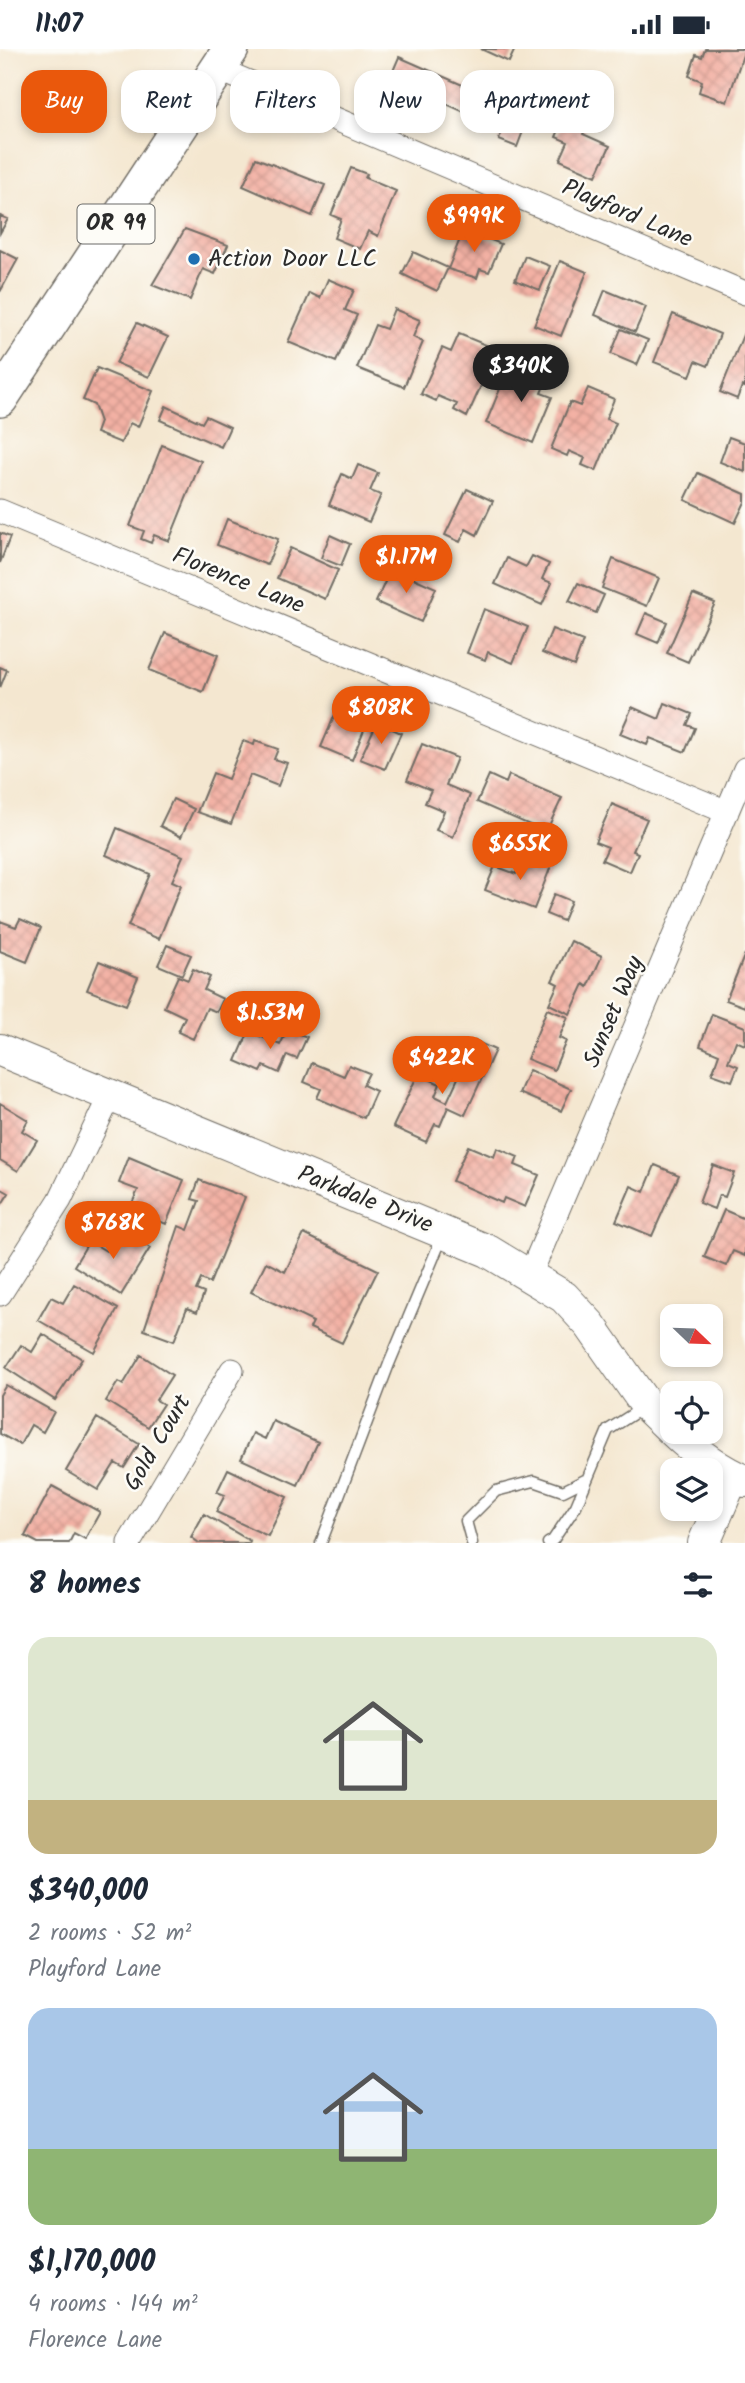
<!DOCTYPE html>
<meta charset="utf-8">
<style>
body{margin:0;font-family:Kalam,sans-serif;background:#f2f2f3;color:#1f2937;height:100vh;display:flex;flex-direction:column;font-size:26px;white-space:nowrap}
*{box-sizing:border-box;margin:0}
p{font-size:23px;color:#747a83}
.icon{flex:none;width:38px;height:38px;fill:none;stroke:currentColor;stroke-width:2;stroke-linecap:round;stroke-linejoin:round}
.map{position:relative;height:1494px;overflow:hidden}
.panel{display:flex;flex-direction:column;background:#fff;flex:1}
.panel>*{flex:none}
.guide{position:absolute;left:21px;top:21px;width:704px;height:63px;display:flex;gap:14px}
.needle{width:46px;rotate:113deg}
.tools{position:absolute;left:660px;top:1255px;display:grid;gap:14px}
.tools a{display:grid;place-items:center;width:63px;height:63px;border-radius:14px;background:#fff;box-shadow:0 4px 10px #0003;font-size:35px}
.price{position:absolute;translate:-50% -60px;padding:0 16px;border-radius:24px;background:#ea580c;color:#fff;font-size:23px;line-height:46px;filter:drop-shadow(0 2px 4px #0008)}
.price::after{content:'';position:absolute;left:50%;top:42px;width:21px;height:16px;margin-left:-10px;background:inherit;clip-path:polygon(0 0,100% 0,50% 100%)}
.price.current{background:#222;color:#fff}
ul{padding:0;list-style:none}
li{display:grid;align-content:center;gap:14px;height:371px;padding:0 28px}
li span{display:grid;place-items:center;height:217px;border-radius:21px;color:#555}
li>.icon{margin-inline-start:auto}
span .icon{width:126px;height:126px;fill:#fffc;stroke-width:1}
li b{font-size:30px}
h2{display:flex;justify-content:space-between;align-items:center;height:84px;padding:0 28px;font-size:30px}
.tag{padding:0 24px;border-radius:21px;background:#fff;box-shadow:0 4px 10px #0003;font-size:24px;line-height:63px}
.tag.current{background:#ea580c;color:#fff}
.status{display:flex;justify-content:space-between;align-items:center;height:49px;padding:0 35px;background:#fff;direction:ltr}
.status svg{height:19px;fill:currentColor}
.map>svg:first-child{display:block}
.building{fill:url(#building-cross-hatch)}
.lines{fill:none;stroke-linecap:round;stroke-linejoin:round}
.lane-casing{stroke:#716d65;stroke-width:13}
.street-casing{stroke:#716d65;stroke-width:25}
.secondary-casing{stroke:#716d65;stroke-width:34}
.primary-casing{stroke:#716d65;stroke-width:38}
.lane{stroke:#fff;stroke-width:10}
.street{stroke:#fff;stroke-width:23}
.secondary{stroke:#fff;stroke-width:32}
.primary{stroke:#fff;stroke-width:35}
.poi-dot{fill:#1f6fb2;stroke:#fdfcf7;stroke-width:2.5}
.labels{text-anchor:middle;dominant-baseline:central;stroke-width:5;stroke-linejoin:round;paint-order:stroke}
.shield{fill:#fdfcf7;stroke:#6a6a68;stroke-width:2}
.shield-label{font-size:23px;font-weight:bold;fill:#2b2b2b}
.street-label{font-size:24px;fill:#2b2b2b;stroke:#fdfcf7}
.poi-label{font-size:24px;fill:#2b2b2b;stroke:#fdfcf7;text-anchor:start}
</style>
<div class="status"><b>11:07</b><svg viewBox="0 0 49 12"><path d="M0 12V9h3v3zM5 12V6h3v6zM10 12V3h3v9zM15 12V0h3v12zM26 1h20v11H26zM47 4h2v5h-2z"/></svg></div>
<div class="map">
<svg width="745" height="1494" viewBox="0 0 745 1494">
<defs>
<pattern id="building-cross-hatch" width="8" height="8" patternUnits="userSpaceOnUse" patternTransform="scale(1.75)"><rect width="8" height="8" fill="#f3b1a4"/><path d="M0 0l8 8M0 8l8-8" fill="none" stroke="#d0988d"/></pattern>
</defs>
<rect width="100%" height="100%" fill="#fdfcf7"/>
<filter id="ink" filterUnits="userSpaceOnUse"><feTurbulence type="fractalNoise" baseFrequency=".0143" numOctaves="2"/><feDisplacementMap in="SourceGraphic" scale="14" xChannelSelector="R" yChannelSelector="G"/><feConvolveMatrix kernelMatrix="1 2 1 2 8 2 1 2 1" color-interpolation-filters="sRGB"/></filter>
<filter id="wash" filterUnits="userSpaceOnUse"><feTurbulence type="fractalNoise" baseFrequency=".00686" numOctaves="4" result="noise"/><feDisplacementMap in="SourceGraphic" scale="28" xChannelSelector="R" yChannelSelector="G"/><feGaussianBlur stdDeviation="1.57" result="paint"/><feColorMatrix in="noise" values="0 0 0 0 0 0 0 0 0 0 0 0 0 0 0 0 0 1.4 0 .05"/><feComposite in="paint" operator="in"/></filter>
<g filter="url(#wash)">
<rect width="100%" height="100%" fill="#f4e7d0"/>
<g id="blocks">
<!-- building -->
<path class="building" d="M 481,0 L 515,0 L 509,13 Z
M 705,0 L 745,0 L 727,53 L 699,43 L 702,32 L 689,27 L 696,6 L 702,8 Z
M 399,8 L 483,45 L 473,67 L 442,53 L 445,45 L 423,34 L 419,42 L 390,29 Z
M 527,38 L 538,43 L 517,98 L 499,91 L 504,77 L 510,79 Z
M 566,64 L 588,74 L 583,85 L 610,97 L 596,127 L 560,111 L 568,93 L 556,88 Z
M 256,109 L 325,136 L 312,167 L 243,137 Z
M 351,119 L 367,125 L 365,129 L 396,142 L 378,187 L 368,182 L 360,200 L 334,189 L 341,170 L 331,166 Z
M 0,167 L 8,170 L 0,184 Z
M 185,180 L 228,196 L 215,225 L 203,220 L 190,251 L 152,236 Z
M 464,180 L 501,195 L 489,223 L 480,220 L 477,229 L 448,220 Z
M 0,201 L 18,210 L 0,243 Z
M 413,203 L 448,219 L 437,242 L 402,225 Z
M 525,207 L 550,217 L 540,241 L 515,231 Z
M 560,212 L 587,223 L 561,287 L 534,276 Z
M 328,230 L 354,241 L 345,261 L 357,266 L 336,313 L 288,293 L 310,244 L 320,249 Z
M 605,241 L 646,258 L 635,283 L 595,266 Z
M 394,260 L 420,271 L 413,288 L 423,293 L 404,338 L 357,319 L 375,276 L 386,280 Z
M 673,265 L 720,285 L 708,317 L 696,312 L 690,327 L 654,313 Z
M 137,274 L 168,288 L 149,328 L 116,314 Z
M 621,280 L 648,291 L 637,316 L 611,305 Z
M 745,281 L 745,338 L 742,337 L 737,350 L 720,343 Z
M 459,285 L 486,296 L 477,316 L 488,321 L 467,368 L 454,361 L 457,355 L 438,347 L 436,352 L 421,345 L 442,299 L 451,303 Z
M 523,314 L 549,325 L 541,344 L 552,348 L 533,394 L 486,374 L 504,330 L 515,334 Z
M 97,319 L 153,342 L 138,378 L 130,374 L 121,394 L 96,384 L 100,373 L 94,356 L 83,351 Z
M 588,339 L 614,350 L 606,370 L 616,374 L 596,422 L 582,416 L 585,409 L 569,402 L 567,407 L 551,400 L 570,353 L 580,357 Z
M 166,357 L 202,374 L 206,367 L 230,378 L 221,398 L 160,371 Z
M 729,388 L 745,394 L 745,423 L 720,413 Z
M 162,396 L 201,412 L 169,492 L 154,486 L 151,494 L 141,490 L 144,482 L 130,477 Z
M 358,416 L 378,424 L 370,442 L 381,446 L 369,473 L 329,456 L 342,425 L 352,430 Z
M 698,424 L 745,445 L 745,453 L 735,474 L 685,451 Z
M 467,440 L 493,452 L 477,486 L 466,480 L 460,493 L 445,486 Z
M 227,470 L 278,490 L 267,516 L 217,496 Z
M 0,484 L 10,488 L 0,514 Z
M 330,486 L 350,495 L 341,517 L 321,509 Z
M 290,499 L 338,521 L 325,550 L 277,529 Z
M 532,507 L 549,515 L 542,530 L 552,534 L 542,556 L 495,535 L 507,509 L 526,518 Z
M 613,510 L 659,529 L 647,557 L 602,539 Z
M 391,519 L 436,539 L 421,573 L 376,553 Z
M 578,534 L 604,546 L 596,564 L 569,552 Z
M 693,545 L 715,554 L 688,613 L 667,604 Z
M 484,560 L 528,578 L 513,614 L 488,603 L 485,611 L 467,604 Z
M 646,564 L 667,573 L 658,594 L 637,585 Z
M 552,580 L 583,592 L 574,617 L 542,604 Z
M 165,584 L 218,606 L 203,643 L 149,621 Z
M 0,618 L 7,621 L 0,639 Z
M 665,654 L 692,665 L 687,676 L 695,679 L 685,703 L 650,689 L 647,696 L 620,685 L 632,658 L 659,670 Z
M 339,656 L 369,668 L 352,711 L 321,698 Z
M 377,673 L 401,684 L 385,720 L 360,710 Z
M 243,692 L 254,696 L 255,692 L 278,700 L 274,710 L 287,714 L 278,737 L 250,726 L 231,775 L 197,763 L 213,724 L 228,730 Z
M 422,695 L 457,709 L 446,736 L 470,746 L 453,788 L 436,781 L 444,762 L 425,754 L 431,741 L 407,731 Z
M 489,726 L 506,734 L 509,726 L 562,749 L 546,783 L 477,753 Z
M 173,750 L 194,760 L 181,788 L 160,777 Z
M 612,755 L 647,770 L 633,802 L 638,804 L 630,823 L 602,811 L 608,798 L 595,793 Z
M 117,779 L 183,807 L 172,832 L 181,836 L 159,890 L 128,877 L 150,825 L 106,806 Z
M 524,806 L 551,817 L 534,860 L 485,841 L 495,817 L 516,825 Z
M 554,845 L 571,852 L 563,872 L 546,865 Z
M 20,870 L 41,879 L 27,913 L 0,902 L 0,872 L 16,878 Z
M 571,892 L 602,907 L 588,938 L 584,935 L 570,965 L 549,955 L 558,935 L 552,932 Z
M 167,896 L 191,906 L 182,926 L 158,916 Z
M 745,905 L 745,958 L 726,951 Z
M 99,912 L 138,928 L 126,956 L 87,941 Z
M 193,920 L 210,928 L 204,941 L 223,950 L 217,963 L 207,959 L 193,990 L 178,983 L 185,968 L 164,958 L 178,927 L 188,931 Z
M 547,960 L 568,968 L 559,989 L 566,992 L 554,1021 L 527,1010 Z
M 712,965 L 745,978 L 745,996 L 736,992 L 728,1013 L 738,1017 L 732,1032 L 712,1025 L 719,1005 L 700,997 Z
M 288,980 L 307,988 L 297,1010 L 287,1006 L 279,1024 L 264,1017 L 261,1023 L 236,1012 L 249,982 L 280,996 Z
M 475,992 L 495,1001 L 465,1066 L 448,1058 L 440,1077 L 435,1075 L 426,1093 L 393,1078 L 418,1025 L 440,1035 L 435,1047 L 447,1053 Z
M 312,1014 L 344,1027 L 349,1016 L 369,1024 L 363,1036 L 376,1042 L 364,1069 L 317,1049 L 321,1040 L 304,1033 Z
M 529,1021 L 571,1040 L 561,1062 L 519,1044 Z
M 0,1054 L 28,1071 L 22,1082 L 37,1091 L 18,1122 L 0,1111 Z
M 468,1097 L 494,1108 L 497,1099 L 518,1108 L 515,1116 L 539,1126 L 525,1158 L 504,1149 L 502,1154 L 452,1132 Z
M 129,1108 L 184,1131 L 166,1175 L 130,1159 L 138,1141 L 119,1134 Z
M 655,1116 L 679,1126 L 652,1187 L 616,1172 L 631,1137 L 644,1143 Z
M 713,1116 L 734,1124 L 725,1148 L 719,1146 L 714,1160 L 699,1154 Z
M 199,1131 L 245,1148 L 210,1234 L 201,1230 L 196,1241 L 204,1244 L 197,1263 L 187,1259 L 174,1292 L 144,1281 L 179,1177 L 188,1181 L 199,1152 L 192,1150 Z
M 0,1139 L 9,1144 L 0,1158 Z
M 724,1161 L 745,1170 L 745,1207 L 733,1202 L 726,1217 L 704,1208 Z
M 120,1181 L 150,1199 L 121,1246 L 74,1217 L 89,1192 L 106,1202 Z
M 304,1185 L 378,1221 L 342,1294 L 310,1279 L 313,1273 L 251,1243 L 266,1213 L 285,1223 Z
M 74,1235 L 118,1260 L 94,1303 L 38,1271 L 51,1248 L 63,1254 Z
M 43,1285 L 82,1310 L 55,1351 L 6,1319 L 21,1296 L 32,1303 Z
M 141,1306 L 172,1326 L 156,1351 L 163,1355 L 148,1378 L 106,1352 L 118,1333 L 123,1336 Z
M 6,1336 L 54,1363 L 43,1383 L 31,1376 L 20,1396 L 0,1385 L 0,1346 Z
M 97,1369 L 139,1395 L 124,1419 L 115,1414 L 98,1441 L 66,1422 Z
M 273,1372 L 318,1393 L 298,1436 L 241,1410 L 253,1384 L 265,1390 Z
M 228,1420 L 287,1448 L 268,1487 L 216,1463 L 225,1446 L 217,1443 Z
M 52,1437 L 100,1463 L 85,1490 L 74,1484 L 69,1494 L 38,1494 L 25,1487 Z
M 204,1465 L 250,1492 L 249,1494 L 199,1494 L 191,1488 Z"/>
</g>
</g>
<g filter="url(#ink)">
<use href="#blocks" fill-opacity="0" stroke="#716d65" stroke-width="2"/>
<g class="lines">
<!-- lane casing -->
<g class="lane-casing">
<path id="lane" d="M 321,1494 L 389,1315 L 443,1186
M 472,1494 L 466,1472 L 496,1442 L 534,1432 L 563,1442 L 585,1431
M 548,1494 L 553,1491 L 576,1457 L 608,1381 L 644,1358"/>
</g>
<!-- street casing -->
<g class="street-casing">
<path id="street" d="M 218,20 L 745,244
M 0,462 L 727,763
M 530,1226 L 745,720
M 0,1245 L 60,1151 L 110,1047
M 129,1494 L 232,1321"/>
</g>
<!-- secondary casing -->
<g class="secondary-casing">
<path id="secondary" d="M 0,1001 L 488,1202 L 564,1248 L 590,1276 L 646,1356 L 672,1381
M 673,1382 C 694,1402 718,1421 745,1432
M 704,1494 L 733,1427"/>
</g>
<!-- primary casing -->
<g class="primary-casing">
<path id="primary" d="M 0,350 L 231,0"/>
</g>
<!-- lane -->
<use href="#lane" class="lane"/>
<!-- street -->
<use href="#street" class="street"/>
<!-- secondary -->
<use href="#secondary" class="secondary"/>
<!-- primary -->
<use href="#primary" class="primary"/>
</g>
</g>
<!-- markers -->
<circle class="poi-dot" cx="194" cy="210" r="7"/>
<g class="labels">
<!-- shield labels -->
<rect class="shield" x="77.5" y="155.5" width="77" height="39" rx="5"/>
<g class="shield-label">
<text x="116" y="175">OR 99</text>
</g>
<!-- street labels -->
<g class="street-label">
<text transform="translate(627 165) rotate(23)">Playford Lane</text>
<text transform="translate(238 532) rotate(22)">Florence Lane</text>
<text transform="translate(614 963) rotate(-67)">Sunset Way</text>
<text transform="translate(365 1151) rotate(22)">Parkdale Drive</text>
<text transform="translate(158 1394) rotate(-59)">Gold Court</text>
</g>
<!-- poi labels -->
<g class="poi-label">
<text x="208" y="210">Action Door LLC</text>
</g>
</g>
</svg>
<div class="tools">
<a><svg class="needle" viewBox="-14 -14 28 28"><path d="M0-13l5 13h-10z" fill="#e53935"/><path d="M0 13l5-13h-10z" fill="#747a83"/></svg></a>
<a><svg class="icon" aria-label="locate" viewBox="0 0 24 24"><circle cx="12" cy="12" r="6"/><path d="M12 2v4M12 18v4M2 12h4M18 12h4"/></svg></a>
<a><svg class="icon" aria-label="layers" viewBox="0 0 24 24"><path d="M12 4l9 5-9 5-9-5zM3 14l9 5 9-5"/></svg></a>
</div>
<b class="price" style="left:474px;top:205px">$999K</b>
<b class="price current" style="left:521px;top:355px">$340K</b>
<b class="price" style="left:406px;top:546px">$1.17M</b>
<b class="price" style="left:381px;top:697px">$808K</b>
<b class="price" style="left:520px;top:833px">$655K</b>
<b class="price" style="left:270px;top:1002px">$1.53M</b>
<b class="price" style="left:442px;top:1047px">$422K</b>
<b class="price" style="left:113px;top:1212px">$768K</b>
<div class="guide">
<a class="tag current">Buy</a>
<a class="tag">Rent</a>
<a class="tag">Filters</a>
<a class="tag">New</a>
<a class="tag">Apartment</a>
</div>
</div>
<section class="panel">
<h2>8 homes<svg class="icon" aria-label="filters" viewBox="0 0 24 24"><path d="M4 7h16M4 17h16"/><circle cx="9" cy="7" r="2"/><circle cx="15" cy="17" r="2"/></svg></h2>
<ul>
<li><span style="background:linear-gradient(#dfe7d0 75%,#c2b280 0)"><svg class="icon" aria-label="home" viewBox="0 0 24 24"><path d="M3 11l9-7 9 7M6 9v11h12V9"/></svg></span><div><b>$340,000</b><p>2 rooms · 52 m²</p><p>Playford Lane</p></div></li>
<li><span style="background:linear-gradient(#a9c7e8 65%,#8fb573 0)"><svg class="icon" aria-label="home" viewBox="0 0 24 24"><path d="M3 11l9-7 9 7M6 9v11h12V9"/></svg></span><div><b>$1,170,000</b><p>4 rooms · 144 m²</p><p>Florence Lane</p></div></li>
</ul>
</section>
